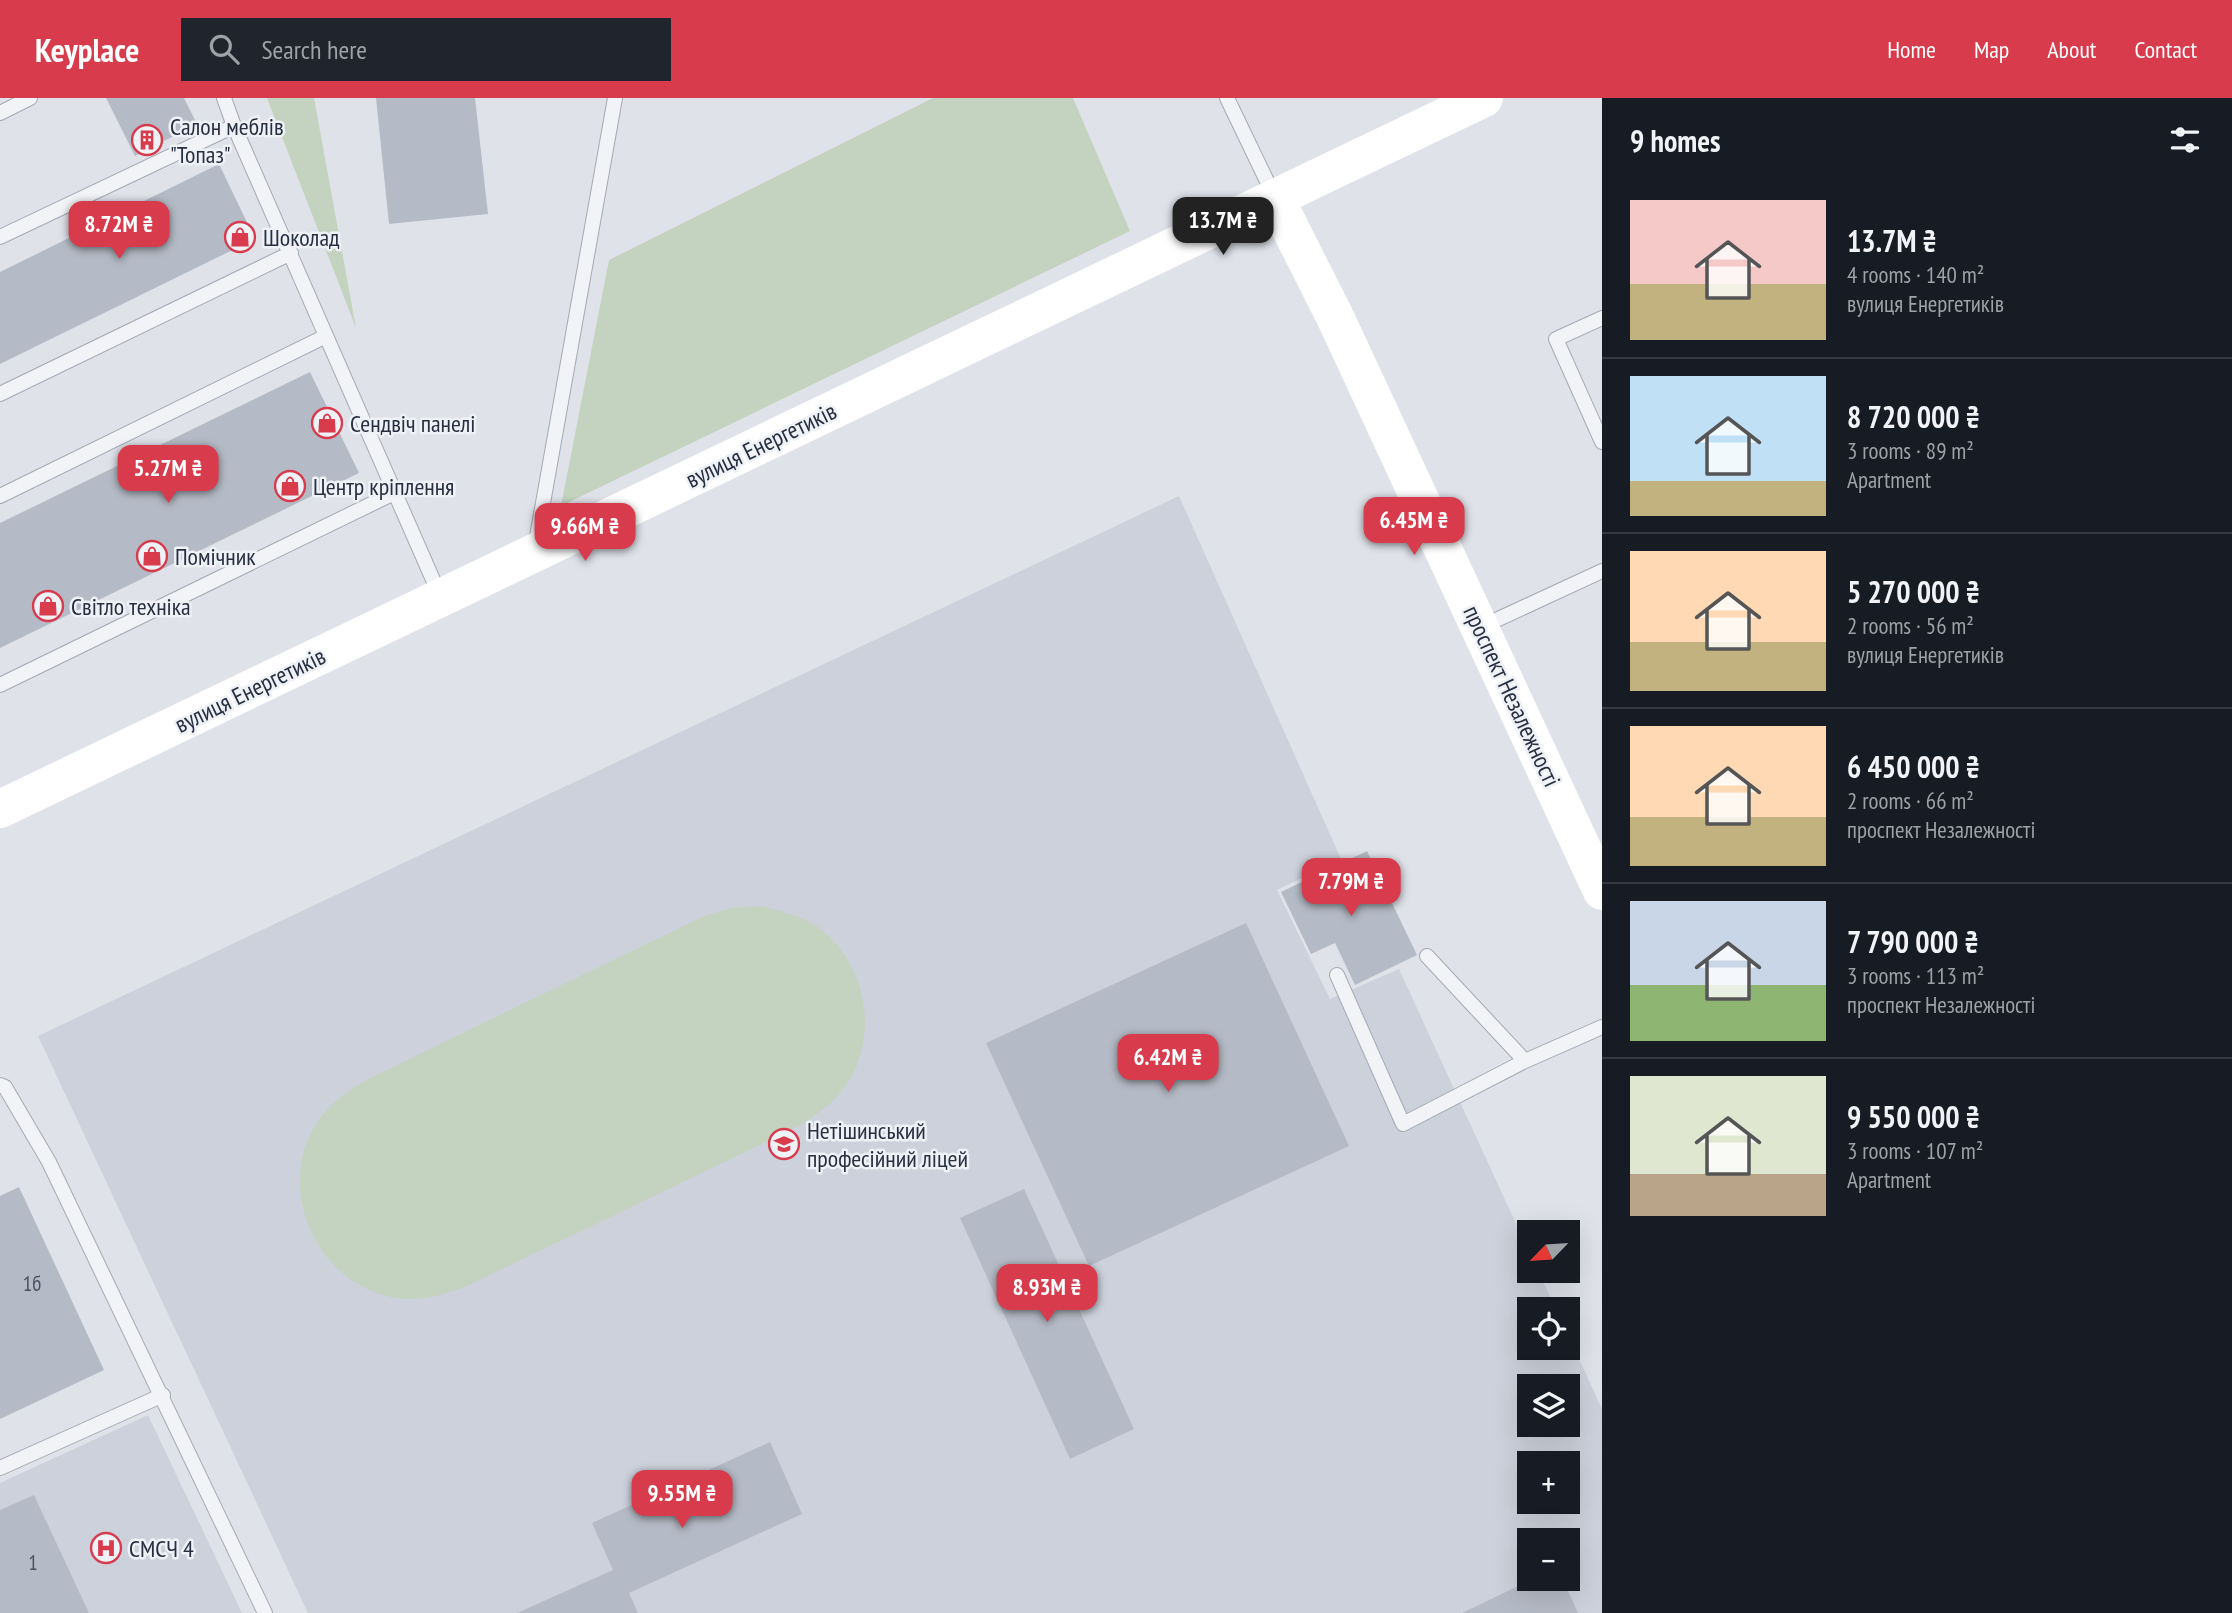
<!DOCTYPE html>
<meta charset="utf-8">
<style>
body{margin:0;font-family:"PT Sans Narrow",sans-serif;background:#20242c;color:#f1f3f6;height:100vh;display:flex;flex-direction:column;font-size:26px;white-space:nowrap}
*{box-sizing:border-box;margin:0}
p{font-size:23px;color:#9ea1a6}
.icon{flex:none;width:38px;height:38px;fill:none;stroke:currentColor;stroke-width:2;stroke-linecap:round;stroke-linejoin:round}
.map{position:relative;flex:1;overflow:hidden}
.sheet{display:flex;flex-direction:column;background:#171b24;width:630px}
.sheet>*{flex:none}
.needle{width:46px;rotate:245deg}
.buttons{position:absolute;left:1517px;top:1122px;display:grid;gap:14px}
.buttons a{display:grid;place-items:center;width:63px;height:63px;border-radius:0px;background:#171b24;box-shadow:0 7px 28px #0002;font-size:35px}
.price{position:absolute;translate:-50% -60px;padding:0 16px;border-radius:14px;background:#d73b4c;color:#fff;font-size:23px;line-height:46px;filter:drop-shadow(0 2px 4px #0008)}
.price::after{content:'';position:absolute;left:50%;top:42px;width:21px;height:16px;margin-left:-10px;background:inherit;clip-path:polygon(0 0,100% 0,50% 100%)}
.price.active{background:#222;color:#fff}
ul{padding:0;list-style:none}
li{display:flex;align-items:center;gap:21px;height:175px;padding:0 28px}
li+li{border-top:2px solid #363941}
li span{display:grid;place-items:center;flex:none;width:196px;height:140px;border-radius:0px;color:#555}
li>.icon{margin-inline-start:auto}
span .icon{width:84px;height:84px;fill:#fffc;stroke-width:1}
li b{font-size:30px}
h2{display:flex;justify-content:space-between;align-items:center;height:84px;padding:0 28px;font-size:30px}
header{display:flex;align-items:center;gap:42px;box-sizing:border-box;height:98px;padding:0 35px;background:#d73b4c;color:#fff}
header strong{font-size:33px}
nav{display:flex;gap:38px;margin-inline-start:auto;font-size:24px}
.search{width:490px;height:63px;background:#20242c;display:flex;align-items:center;gap:18px;box-sizing:border-box;padding:0 24px;border-radius:0px;color:#9ea1a6;font-size:26px}
main{display:flex;flex:1;min-height:0}
.map>svg:first-child{display:block}
.built{fill:#ccd1db;fill-rule:evenodd}
.green{fill:#c3d3bf}
.building{fill:#b5bbc6}
.lines{fill:none;stroke-linecap:round;stroke-linejoin:round}
.lane-casing{stroke:#a4a9b3;stroke-width:16}
.lane{stroke:#f2f3f7;stroke-width:14}
.secondary{stroke:#fff;stroke-width:38}
.labels{text-anchor:middle;dominant-baseline:central;stroke-width:5;stroke-linejoin:round;paint-order:stroke}
.number-label{font-size:21px;fill:#4a5262}
.poi-label{font-size:24px;fill:#272f41;stroke:#eef1f6;text-anchor:start}
.street-label{font-size:24px;fill:#272f41;stroke:#eef1f6}
</style>
<header>
<strong>Keyplace</strong>
<div class="search"><svg class="icon" aria-label="search" viewBox="0 0 24 24"><circle cx="10" cy="10" r="6"/><path d="M15 15l6 6"/></svg>Search here</div>
<nav><a>Home</a><a>Map</a><a>About</a><a>Contact</a></nav>
</header>
<main>
<div class="map">
<svg width="1602" height="1515" viewBox="0 0 1602 1515">
<rect width="100%" height="100%" fill="#dfe2e9"/>
<!-- built -->
<path class="built" d="M 1179,398 L 1341,761 L 1277,792 L 1330,901 L 1399,871 L 1529,1154 L 1530,1172 L 1538,1173 L 1556,1211 L 1530,1211 L 1530,1250 L 1568,1250 L 1568,1237 L 1602,1311 L 1602,1515 L 308,1515 L 38,938 ZM 1530,1288 L 1568,1288 L 1568,1326 L 1530,1326 ZM 1530,1365 L 1568,1365 L 1568,1404 L 1530,1404 ZM 1530,1442 L 1568,1442 L 1568,1480 L 1530,1480 Z
M 148,1317 L 242,1515 L 0,1515 L 0,1385 Z"/>
<!-- green -->
<path class="green" d="M 267,0 L 314,0 L 356,230 Z
M 933,0 L 1073,0 L 1130,133 L 561,408 L 609,162 Z
M 761,808 C 780,813 799,817 816,828 C 867,862 881,941 844,990 C 832,1006 816,1017 799,1028 L 463,1190 C 444,1196 425,1202 405,1201 C 319,1195 269,1088 321,1019 C 333,1003 349,992 366,982 L 702,819 L 731,810 Z"/>
<!-- building -->
<path class="building" d="M 106,0 L 184,0 L 197,26 L 135,58 Z
M 376,0 L 475,0 L 488,116 L 389,126 Z
M 219,66 L 255,141 L 0,266 L 0,174 Z
M 310,274 L 359,375 L 0,550 L 0,425 Z
M 1367,753 L 1417,857 L 1355,887 L 1335,845 L 1311,856 L 1281,794 Z
M 1246,825 L 1349,1048 L 1089,1168 L 986,945 Z
M 19,1089 L 104,1272 L 0,1321 L 0,1098 Z
M 1024,1091 L 1134,1331 L 1070,1361 L 960,1120 Z
M 770,1344 L 802,1416 L 629,1495 L 638,1515 L 517,1515 L 613,1472 L 592,1425 Z
M 34,1397 L 89,1515 L 0,1515 L 0,1412 Z
M 1535,1480 L 1562,1480 L 1578,1515 L 1462,1515 Z"/>
<g class="lines">
<!-- lane casing -->
<g class="lane-casing">
<path id="lane" d="M 224,0 L 234,28
M 1227,0 L 1275,100
M 0,15 L 30,0
M 0,139 L 234,28 L 441,500
M 1602,220 L 1556,241 L 1602,344
M 0,296 L 291,155
M 0,398 L 324,239
M 535,450 L 615,0
M 1481,529 L 1602,473
M 0,587 L 394,395
M 1427,858 L 1525,963
M 1337,877 L 1403,1026 L 1525,963 L 1602,929
M 0,987 L 5,989 L 49,1064 L 265,1515
M 0,1370 L 163,1297"/>
</g>
<!-- lane -->
<use href="#lane" class="lane"/>
<!-- secondary -->
<path class="secondary" d="M 1275,100 L 1336,221 L 1602,793
M 0,711 L 1484,0"/>
</g>
<!-- icons -->
<defs>
<g id="building-ring" transform="scale(1.575)"><circle r="9.5" fill="#eef1f6" stroke="#d73b4c" stroke-width="1.5"/><path d="M-4-6H4V6H1V3H-1V6H-4ZM-2.5-4.3h1.7v1.8h-1.7ZM.8-4.3h1.7v1.8H.8ZM-2.5-1h1.7V.8h-1.7ZM.8-1h1.7V.8H.8Z" fill="#d73b4c"/></g>
<g id="shop-ring" transform="scale(1.575)"><circle r="9.5" fill="#eef1f6" stroke="#d73b4c" stroke-width="1.5"/><path d="M-5-2.5h2.3a2.7 3.5 0 0 1 5.4 0H5L5.5 6h-11ZM-1.5-2.5h3a1.5 2.3 0 0 0-3 0Z" fill="#d73b4c"/></g>
<g id="university-ring" transform="scale(1.575)"><circle r="9.5" fill="#eef1f6" stroke="#d73b4c" stroke-width="1.5"/><path d="M0-5L7-2L0 1L-7-2ZM-4 1L0 2.5L4 1V4Q0 6-4 4Z" fill="#d73b4c"/></g>
<g id="hospital-ring" transform="scale(1.575)"><circle r="9.5" fill="#eef1f6" stroke="#d73b4c" stroke-width="1.5"/><path d="M-5-5h3v3.5h4V-5h3V5h-3V1.5h-4V5h-3Z" fill="#d73b4c"/></g>
</defs>
<g fill-rule="evenodd">
<use href="#building-ring" x="147" y="42"/>
<use href="#shop-ring" x="240" y="139"/>
<use href="#shop-ring" x="327" y="325"/>
<use href="#shop-ring" x="290" y="388"/>
<use href="#shop-ring" x="152" y="458"/>
<use href="#shop-ring" x="48" y="508"/>
<use href="#university-ring" x="784" y="1046"/>
<use href="#hospital-ring" x="106" y="1450"/>
</g>
<g class="labels">
<!-- number labels -->
<g class="number-label">
<text x="32" y="1185">1б</text>
<text x="33" y="1464">1</text>
</g>
<!-- poi labels -->
<g class="poi-label">
<text x="170" y="28">Салон меблів<tspan x="170" dy="28">"Топаз"</tspan></text>
<text x="263" y="139">Шоколад</text>
<text x="350" y="325">Сендвіч панелі</text>
<text x="313" y="388">Центр кріплення</text>
<text x="175" y="458">Помічник</text>
<text x="71" y="508">Світло техніка</text>
<text x="807" y="1032">Нетішинський<tspan x="807" dy="28">професійний ліцей</tspan></text>
<text x="129" y="1450">СМСЧ 4</text>
</g>
<!-- street labels -->
<g class="street-label">
<text transform="translate(761 347) rotate(-26)">вулиця Енергетиків</text>
<text transform="translate(250 592) rotate(-26)">вулиця Енергетиків</text>
<text transform="translate(1512 598) rotate(65)">проспект Незалежності</text>
</g>
</g>
</svg>
<div class="buttons">
<a><svg class="needle" viewBox="-14 -14 28 28"><path d="M0-13l5 13h-10z" fill="#e53935"/><path d="M0 13l5-13h-10z" fill="#9ea1a6"/></svg></a>
<a><svg class="icon" aria-label="locate" viewBox="0 0 24 24"><circle cx="12" cy="12" r="6"/><path d="M12 2v4M12 18v4M2 12h4M18 12h4"/></svg></a>
<a><svg class="icon" aria-label="layers" viewBox="0 0 24 24"><path d="M12 4l9 5-9 5-9-5zM3 14l9 5 9-5"/></svg></a>
<a>+</a>
<a>−</a>
</div>
<b class="price active" style="left:1223px;top:159px">13.7M ₴</b>
<b class="price" style="left:119px;top:163px">8.72M ₴</b>
<b class="price" style="left:168px;top:407px">5.27M ₴</b>
<b class="price" style="left:1414px;top:459px">6.45M ₴</b>
<b class="price" style="left:585px;top:465px">9.66M ₴</b>
<b class="price" style="left:1351px;top:820px">7.79M ₴</b>
<b class="price" style="left:1168px;top:996px">6.42M ₴</b>
<b class="price" style="left:1047px;top:1226px">8.93M ₴</b>
<b class="price" style="left:682px;top:1432px">9.55M ₴</b>
</div>
<section class="sheet">
<h2>9 homes<svg class="icon" aria-label="filters" viewBox="0 0 24 24"><path d="M4 7h16M4 17h16"/><circle cx="9" cy="7" r="2"/><circle cx="15" cy="17" r="2"/></svg></h2>
<ul>
<li><span style="background:linear-gradient(#f6c9c9 60%,#c2b280 0)"><svg class="icon" aria-label="home" viewBox="0 0 24 24"><path d="M3 11l9-7 9 7M6 9v11h12V9"/></svg></span><div><b>13.7M ₴</b><p>4 rooms · 140 m²</p><p>вулиця Енергетиків</p></div></li>
<li><span style="background:linear-gradient(#bfe0f5 75%,#c2b280 0)"><svg class="icon" aria-label="home" viewBox="0 0 24 24"><path d="M3 11l9-7 9 7M6 9v11h12V9"/></svg></span><div><b>8 720 000 ₴</b><p>3 rooms · 89 m²</p><p>Apartment</p></div></li>
<li><span style="background:linear-gradient(#ffd9b3 65%,#c2b280 0)"><svg class="icon" aria-label="home" viewBox="0 0 24 24"><path d="M3 11l9-7 9 7M6 9v11h12V9"/></svg></span><div><b>5 270 000 ₴</b><p>2 rooms · 56 m²</p><p>вулиця Енергетиків</p></div></li>
<li><span style="background:linear-gradient(#ffd9b3 65%,#c2b280 0)"><svg class="icon" aria-label="home" viewBox="0 0 24 24"><path d="M3 11l9-7 9 7M6 9v11h12V9"/></svg></span><div><b>6 450 000 ₴</b><p>2 rooms · 66 m²</p><p>проспект Незалежності</p></div></li>
<li><span style="background:linear-gradient(#c9d6e8 60%,#8fb573 0)"><svg class="icon" aria-label="home" viewBox="0 0 24 24"><path d="M3 11l9-7 9 7M6 9v11h12V9"/></svg></span><div><b>7 790 000 ₴</b><p>3 rooms · 113 m²</p><p>проспект Незалежності</p></div></li>
<li><span style="background:linear-gradient(#dfe7d0 70%,#b9a48a 0)"><svg class="icon" aria-label="home" viewBox="0 0 24 24"><path d="M3 11l9-7 9 7M6 9v11h12V9"/></svg></span><div><b>9 550 000 ₴</b><p>3 rooms · 107 m²</p><p>Apartment</p></div></li>
</ul>
</section>
</main>
